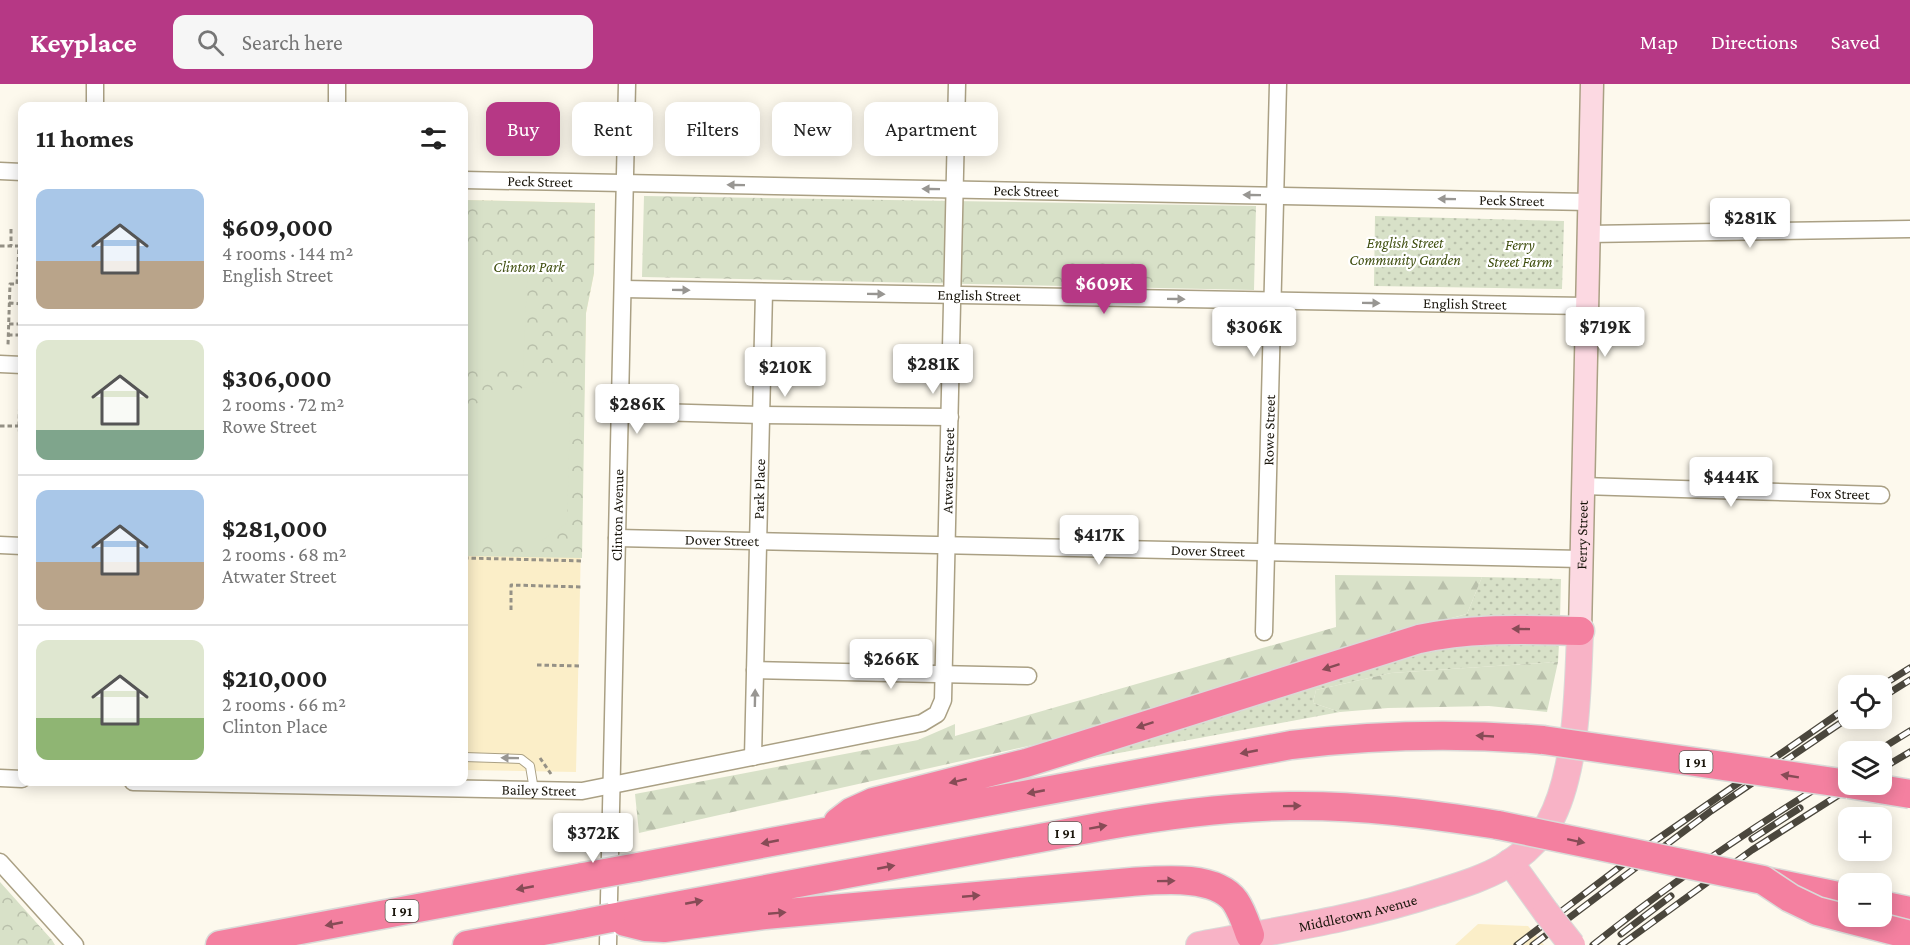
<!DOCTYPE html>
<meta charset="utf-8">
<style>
body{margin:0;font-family:"Crimson Pro",serif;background:#f6f6f6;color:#222;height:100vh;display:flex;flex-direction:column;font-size:22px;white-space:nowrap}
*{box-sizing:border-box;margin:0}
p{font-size:20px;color:#767676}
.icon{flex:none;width:33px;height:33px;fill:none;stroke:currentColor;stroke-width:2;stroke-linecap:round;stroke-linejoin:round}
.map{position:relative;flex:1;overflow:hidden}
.side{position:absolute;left:18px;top:18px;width:450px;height:684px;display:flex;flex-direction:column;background:#fff;border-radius:12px;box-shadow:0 3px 15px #0003}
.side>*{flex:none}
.banner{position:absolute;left:486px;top:18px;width:570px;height:54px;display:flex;gap:12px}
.buttons{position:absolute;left:1838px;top:591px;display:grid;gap:12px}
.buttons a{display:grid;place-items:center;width:54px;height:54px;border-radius:12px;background:#fff;box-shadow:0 3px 15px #0003;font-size:30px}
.price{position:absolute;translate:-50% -51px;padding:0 14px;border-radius:6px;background:#fff;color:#222;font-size:20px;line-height:39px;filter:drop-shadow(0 2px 3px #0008)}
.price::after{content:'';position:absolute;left:50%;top:36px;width:18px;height:14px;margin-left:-9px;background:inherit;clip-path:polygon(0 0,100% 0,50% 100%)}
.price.current{background:#b63885;color:#fff}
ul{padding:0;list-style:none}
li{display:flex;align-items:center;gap:18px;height:150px;padding:0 18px}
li+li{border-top:2px solid #e0e0e0}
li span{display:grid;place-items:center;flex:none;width:168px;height:120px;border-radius:12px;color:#555}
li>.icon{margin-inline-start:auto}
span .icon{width:72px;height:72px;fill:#fffc;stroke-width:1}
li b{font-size:26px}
h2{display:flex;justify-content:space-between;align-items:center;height:72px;padding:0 18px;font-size:26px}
.chip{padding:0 21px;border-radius:12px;background:#fff;box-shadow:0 3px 15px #0003;font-size:21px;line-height:54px}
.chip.current{background:#b63885;color:#fff}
header{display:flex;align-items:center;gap:36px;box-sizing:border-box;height:84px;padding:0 30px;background:#b63885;color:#fff}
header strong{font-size:28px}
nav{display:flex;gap:33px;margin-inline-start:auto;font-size:21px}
.search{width:420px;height:54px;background:#f6f6f6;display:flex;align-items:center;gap:15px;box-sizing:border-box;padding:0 21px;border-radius:12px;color:#767676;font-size:22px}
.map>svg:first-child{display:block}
.built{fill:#fbeec8}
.grass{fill:url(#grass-dots)}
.forest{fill:url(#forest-firs)}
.park{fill:url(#park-crowns)}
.pitch{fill:#d8e1c8}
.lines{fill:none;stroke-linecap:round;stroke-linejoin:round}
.service-casing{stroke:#aaa084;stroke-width:10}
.minor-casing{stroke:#aaa084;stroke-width:19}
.secondary-casing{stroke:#aaa084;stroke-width:25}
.primary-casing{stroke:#dadad8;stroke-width:28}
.motorway-casing{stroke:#dadad8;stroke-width:31}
.path{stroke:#959186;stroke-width:3;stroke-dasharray:4.5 3;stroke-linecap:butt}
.service{stroke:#fff;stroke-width:8}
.minor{stroke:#fff;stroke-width:16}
.secondary{stroke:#fcd9e2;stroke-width:22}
.primary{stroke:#f8b3c6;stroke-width:26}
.motorway{stroke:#f480a0;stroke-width:28}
.rail-casing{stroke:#4b473d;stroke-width:7}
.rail{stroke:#fff;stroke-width:4.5;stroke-dasharray:14;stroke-linecap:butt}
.primary-bridge-casing{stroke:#dadad8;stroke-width:28;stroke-linecap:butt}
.motorway-bridge-casing{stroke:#dadad8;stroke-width:31;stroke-linecap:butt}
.primary-bridge{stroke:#f8b3c6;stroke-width:26}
.motorway-bridge{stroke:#f480a0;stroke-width:28}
.oneway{fill:#989692}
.oneway2{fill:#874b56}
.labels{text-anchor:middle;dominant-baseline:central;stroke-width:4.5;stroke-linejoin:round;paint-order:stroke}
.shield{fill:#fff;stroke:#5f5c55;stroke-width:1.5}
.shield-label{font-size:14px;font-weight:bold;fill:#1a160c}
.street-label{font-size:15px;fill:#1a160c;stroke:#fff}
.park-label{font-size:15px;font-style:italic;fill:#3f4e0f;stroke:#fff}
</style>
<header>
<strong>Keyplace</strong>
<div class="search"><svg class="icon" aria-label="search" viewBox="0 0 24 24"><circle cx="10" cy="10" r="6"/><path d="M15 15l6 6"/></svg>Search here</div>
<nav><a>Map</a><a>Directions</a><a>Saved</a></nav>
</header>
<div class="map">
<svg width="1910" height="861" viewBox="0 0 1910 861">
<defs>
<pattern id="grass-dots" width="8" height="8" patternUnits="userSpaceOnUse" patternTransform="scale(1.5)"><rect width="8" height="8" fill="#d8e1c8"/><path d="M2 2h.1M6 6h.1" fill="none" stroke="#b9c0ab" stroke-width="1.8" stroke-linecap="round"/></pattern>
<pattern id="forest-firs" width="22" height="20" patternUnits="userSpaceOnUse" patternTransform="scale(1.5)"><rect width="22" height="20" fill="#d8e1c8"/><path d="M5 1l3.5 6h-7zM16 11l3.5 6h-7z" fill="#b9c0ab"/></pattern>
<pattern id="park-crowns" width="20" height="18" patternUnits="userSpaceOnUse" patternTransform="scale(1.5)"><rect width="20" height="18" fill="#d8e1c8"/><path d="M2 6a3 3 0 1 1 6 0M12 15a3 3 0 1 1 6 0" fill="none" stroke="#b9c0ab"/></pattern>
</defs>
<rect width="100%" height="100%" fill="#fdf9ed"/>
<!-- built -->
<path class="built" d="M 464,116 L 595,119 L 594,189 L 586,229 L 576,688 L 464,686 Z
M 1478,840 L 1528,842 L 1544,861 L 1455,861 Z"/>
<!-- grass -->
<path class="grass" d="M 1375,132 L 1564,137 L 1562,205 L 1374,202 Z
M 1482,493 L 1561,495 L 1560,535 L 1429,540 L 1467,530 Z
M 1454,557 L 1559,560 L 1558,578 L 1391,589 L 1316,606 L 1313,619 L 1340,628 L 1065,679 Z"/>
<!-- forest -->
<path class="forest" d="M 1335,491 L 1482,493 L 1467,530 L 1377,553 L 1042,659 L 639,749 L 635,710 L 918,656 L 955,640 L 955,652 L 1336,543 Z
M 1558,578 L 1547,628 L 1489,622 L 1388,624 L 1340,628 L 1313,619 L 1316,606 L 1391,589 Z"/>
<!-- park -->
<path class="park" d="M 644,112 L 1256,122 L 1254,206 L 642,193 Z
M 464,116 L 595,119 L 594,189 L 586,229 L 582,474 L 464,472 Z
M 0,798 L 52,856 L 55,861 L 0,861 Z"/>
<!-- pitch -->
<path class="pitch" d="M 467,174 L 528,177 L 523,288 L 464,285 Z
M 546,298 L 571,299 L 567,439 L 541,457 L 464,457 L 464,326 L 491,312 Z"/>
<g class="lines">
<!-- service casing -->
<g class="service-casing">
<path id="service" d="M 464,673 L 521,675 L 530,682 L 534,706"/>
</g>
<!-- minor casing -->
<g class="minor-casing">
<g id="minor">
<path d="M 95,22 L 95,0"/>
<path d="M 337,22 L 337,0"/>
<path d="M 0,87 L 22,88"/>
<path id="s1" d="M 464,96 L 1589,118"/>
<path d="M 1588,150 L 1910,145"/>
<path id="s2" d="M 623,205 L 1586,222"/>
<path d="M 0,280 L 22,281"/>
<path d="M 620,327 L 761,331 L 950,333"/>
<path id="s3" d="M 1582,402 L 1881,411"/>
<path id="s4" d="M 617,454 L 1581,475"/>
<path d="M 0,461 L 22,462"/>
<path id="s5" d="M 1264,548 L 1278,0"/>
<path d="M 755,586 L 1028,592"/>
<path id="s6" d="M 753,673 L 764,208"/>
<path d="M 0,694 L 22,695"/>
<path id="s7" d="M 133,698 L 582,707 L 922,639 L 937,630 L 943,616 L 957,0"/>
<path d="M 0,778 L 75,861"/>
<path id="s8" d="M 608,861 L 627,0"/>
</g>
</g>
<!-- secondary casing -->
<g class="secondary-casing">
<g id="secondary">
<path id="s9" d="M 1580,547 L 1592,0"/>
</g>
</g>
<!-- primary casing -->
<g class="primary-casing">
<g id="primary">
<path d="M 1510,778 L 1546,828"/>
<path id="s10" d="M 1199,861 C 1279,846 1361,834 1439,808 C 1461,801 1484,794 1503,783 C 1521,772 1538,757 1549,739 C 1577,689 1578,604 1580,547"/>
</g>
</g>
<!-- motorway casing -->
<g class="motorway-casing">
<path id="motorway" d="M 838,738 L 851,728 L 873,718 L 1026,679 L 1419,555 C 1473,543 1525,546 1580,547
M 638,783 L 1291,661 C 1375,651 1459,649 1543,656
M 1765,797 L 1848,814
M 1881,821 L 1910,827
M 611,834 L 1104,742 C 1165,731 1227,723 1290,722 C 1360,721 1429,730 1498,741
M 625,838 L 645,843 L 664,844 L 765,831 L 1131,798 C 1160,796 1215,790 1235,817 C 1242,827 1246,840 1250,851
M 220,861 L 583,793
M 467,861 L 581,840"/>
</g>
<!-- path -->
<path class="path" d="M 11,145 L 11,162
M 0,162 L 19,162 L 17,200 L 10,200 L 8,261
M 19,162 L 22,162 L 22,154
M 9,219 L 22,220
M 9,240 L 22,240
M 8,251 L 22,251
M 0,342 L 19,342 L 20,355 L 22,358
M 19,342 L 20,308 L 22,308
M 20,445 L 21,379 L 22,379
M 464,474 L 584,477
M 511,526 L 511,501 L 583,503
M 537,581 L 581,582
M 540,674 L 551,690"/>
<!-- service -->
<use href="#service" class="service"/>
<!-- minor -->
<use href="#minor" class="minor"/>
<!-- secondary -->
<use href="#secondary" class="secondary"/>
<!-- primary -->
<use href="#primary" class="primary"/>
<!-- motorway -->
<use href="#motorway" class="motorway"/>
<!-- rail casing -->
<g class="rail-casing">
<path id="rail" d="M 1881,602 L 1910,584
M 1881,614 L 1910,596
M 1876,668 L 1910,647
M 1881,685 L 1910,668
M 1752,755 L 1800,724
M 1621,850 L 1671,812
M 1517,861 L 1646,763 L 1848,623
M 1533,861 L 1711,727 L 1848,634
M 1593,861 C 1674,796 1760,738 1848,685
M 1621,861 L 1752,766 L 1856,700"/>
</g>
<!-- rail -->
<use href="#rail" class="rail"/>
<!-- primary-bridge casing -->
<g class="primary-bridge-casing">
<path id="primary-bridge" d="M 1546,828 L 1572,861"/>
</g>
<!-- motorway-bridge casing -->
<g class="motorway-bridge-casing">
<path id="motorway-bridge" d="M 1543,656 L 1848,700
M 1849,700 L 1910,710
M 1498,741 L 1763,796 L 1790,814 L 1817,827 L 1910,851
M 583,793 L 638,783
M 581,840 L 611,834"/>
</g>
<!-- primary-bridge -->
<use href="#primary-bridge" class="primary-bridge"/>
<!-- motorway-bridge -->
<use href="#motorway-bridge" class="motorway-bridge"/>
</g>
<!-- one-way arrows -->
<defs><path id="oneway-solid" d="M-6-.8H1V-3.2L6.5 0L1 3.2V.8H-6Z" transform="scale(1.5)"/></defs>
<g class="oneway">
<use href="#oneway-solid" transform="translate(736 101) rotate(-179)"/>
<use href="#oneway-solid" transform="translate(931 105) rotate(-179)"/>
<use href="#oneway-solid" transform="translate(1252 111) rotate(-179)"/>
<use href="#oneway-solid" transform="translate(1447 115) rotate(-179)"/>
<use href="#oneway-solid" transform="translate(681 206) rotate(1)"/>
<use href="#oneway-solid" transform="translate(876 210) rotate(1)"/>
<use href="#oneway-solid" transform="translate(1176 215) rotate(1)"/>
<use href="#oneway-solid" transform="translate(1371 219) rotate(1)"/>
<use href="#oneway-solid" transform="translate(755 614) rotate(-89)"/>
<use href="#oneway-solid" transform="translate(510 674) rotate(-179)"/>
</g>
<g class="oneway2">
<use href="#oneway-solid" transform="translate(1521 545) rotate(-179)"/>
<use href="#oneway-solid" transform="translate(1331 583) rotate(162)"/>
<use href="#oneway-solid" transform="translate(1145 641) rotate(162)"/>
<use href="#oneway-solid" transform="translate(1485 652) rotate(-177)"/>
<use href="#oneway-solid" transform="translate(1249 668) rotate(169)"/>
<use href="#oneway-solid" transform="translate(1790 692) rotate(-171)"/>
<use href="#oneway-solid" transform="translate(958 697) rotate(166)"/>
<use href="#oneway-solid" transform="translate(1036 708) rotate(169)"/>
<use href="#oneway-solid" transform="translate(1292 722) rotate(-1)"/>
<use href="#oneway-solid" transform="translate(1098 743) rotate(-10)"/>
<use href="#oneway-solid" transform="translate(1576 757) rotate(12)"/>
<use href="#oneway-solid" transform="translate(770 758) rotate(169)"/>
<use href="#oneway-solid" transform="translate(886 783) rotate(-11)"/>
<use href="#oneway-solid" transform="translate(1166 797) rotate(-1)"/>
<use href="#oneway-solid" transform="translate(525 804) rotate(169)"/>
<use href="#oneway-solid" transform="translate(971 812) rotate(-5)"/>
<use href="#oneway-solid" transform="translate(694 818) rotate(-11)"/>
<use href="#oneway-solid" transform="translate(777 829) rotate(-5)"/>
<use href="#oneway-solid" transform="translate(334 840) rotate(169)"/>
</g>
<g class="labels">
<!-- shield labels -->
<g class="shield">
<rect x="1679.5" y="667" width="33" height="22" rx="4.5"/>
<rect x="1048.5" y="738" width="33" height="22" rx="4.5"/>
<rect x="385.5" y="816" width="33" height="22" rx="4.5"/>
</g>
<g class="shield-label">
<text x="1696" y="678">I 91</text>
<text x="1065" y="749">I 91</text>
<text x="402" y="827">I 91</text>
</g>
<!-- street labels -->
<g class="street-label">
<text stroke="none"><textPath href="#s1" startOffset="76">Peck Street</textPath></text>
<text stroke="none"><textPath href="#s1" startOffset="562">Peck Street</textPath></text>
<text stroke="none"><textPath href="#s1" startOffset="1048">Peck Street</textPath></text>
<text stroke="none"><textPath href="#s2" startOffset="356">English Street</textPath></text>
<text stroke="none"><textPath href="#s2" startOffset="842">English Street</textPath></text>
<text stroke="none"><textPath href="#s5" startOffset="202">Rowe Street</textPath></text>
<text stroke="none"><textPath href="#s7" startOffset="1058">Atwater Street</textPath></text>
<text stroke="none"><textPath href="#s6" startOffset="268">Park Place</textPath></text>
<text stroke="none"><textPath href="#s3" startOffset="258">Fox Street</textPath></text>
<text stroke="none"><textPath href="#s8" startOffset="430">Clinton Avenue</textPath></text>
<text stroke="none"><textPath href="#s9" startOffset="96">Ferry Street</textPath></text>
<text stroke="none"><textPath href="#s4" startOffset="105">Dover Street</textPath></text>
<text stroke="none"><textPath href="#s4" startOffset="591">Dover Street</textPath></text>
<text stroke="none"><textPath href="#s7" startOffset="406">Bailey Street</textPath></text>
<text stroke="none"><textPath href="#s10" startOffset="162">Middletown Avenue</textPath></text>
</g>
<!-- park labels -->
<g class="park-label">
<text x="1405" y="159">English Street<tspan x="1405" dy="17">Community Garden</tspan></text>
<text x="1520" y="161">Ferry<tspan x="1520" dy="17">Street Farm</tspan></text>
<text x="529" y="183">Clinton Park</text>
</g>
</g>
</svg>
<div class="buttons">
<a><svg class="icon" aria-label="locate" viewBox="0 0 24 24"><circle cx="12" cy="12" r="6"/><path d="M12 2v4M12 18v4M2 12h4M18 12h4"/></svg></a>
<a><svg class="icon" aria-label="layers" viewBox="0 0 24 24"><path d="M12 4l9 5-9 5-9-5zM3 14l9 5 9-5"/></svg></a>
<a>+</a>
<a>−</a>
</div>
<b class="price" style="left:1750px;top:165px">$281K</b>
<b class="price current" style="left:1104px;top:231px">$609K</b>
<b class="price" style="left:1254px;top:274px">$306K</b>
<b class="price" style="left:1605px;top:274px">$719K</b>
<b class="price" style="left:933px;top:311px">$281K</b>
<b class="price" style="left:785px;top:314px">$210K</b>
<b class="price" style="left:637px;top:351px">$286K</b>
<b class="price" style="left:1731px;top:424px">$444K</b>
<b class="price" style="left:1099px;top:482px">$417K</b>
<b class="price" style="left:891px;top:606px">$266K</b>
<b class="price" style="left:593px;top:780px">$372K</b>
<div class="banner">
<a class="chip current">Buy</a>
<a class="chip">Rent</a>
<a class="chip">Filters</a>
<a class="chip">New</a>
<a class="chip">Apartment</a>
</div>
<section class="side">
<h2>11 homes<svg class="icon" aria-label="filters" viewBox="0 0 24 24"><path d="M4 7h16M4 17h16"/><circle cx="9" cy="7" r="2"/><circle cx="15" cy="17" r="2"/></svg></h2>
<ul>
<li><span style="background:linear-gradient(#a9c7e8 60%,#b9a48a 0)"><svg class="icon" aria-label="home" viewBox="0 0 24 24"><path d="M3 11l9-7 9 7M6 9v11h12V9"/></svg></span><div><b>$609,000</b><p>4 rooms · 144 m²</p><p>English Street</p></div></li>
<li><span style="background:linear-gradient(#dfe7d0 75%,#7fa58c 0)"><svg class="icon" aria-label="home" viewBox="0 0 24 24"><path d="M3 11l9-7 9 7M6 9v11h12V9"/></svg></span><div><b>$306,000</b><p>2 rooms · 72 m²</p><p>Rowe Street</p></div></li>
<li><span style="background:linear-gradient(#a9c7e8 60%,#b9a48a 0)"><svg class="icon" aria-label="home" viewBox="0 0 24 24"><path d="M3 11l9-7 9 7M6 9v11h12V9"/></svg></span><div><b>$281,000</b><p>2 rooms · 68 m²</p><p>Atwater Street</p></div></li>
<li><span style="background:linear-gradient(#dfe7d0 65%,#8fb573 0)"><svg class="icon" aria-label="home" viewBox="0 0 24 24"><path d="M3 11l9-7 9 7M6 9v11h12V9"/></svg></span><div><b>$210,000</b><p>2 rooms · 66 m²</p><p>Clinton Place</p></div></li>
</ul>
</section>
</div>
